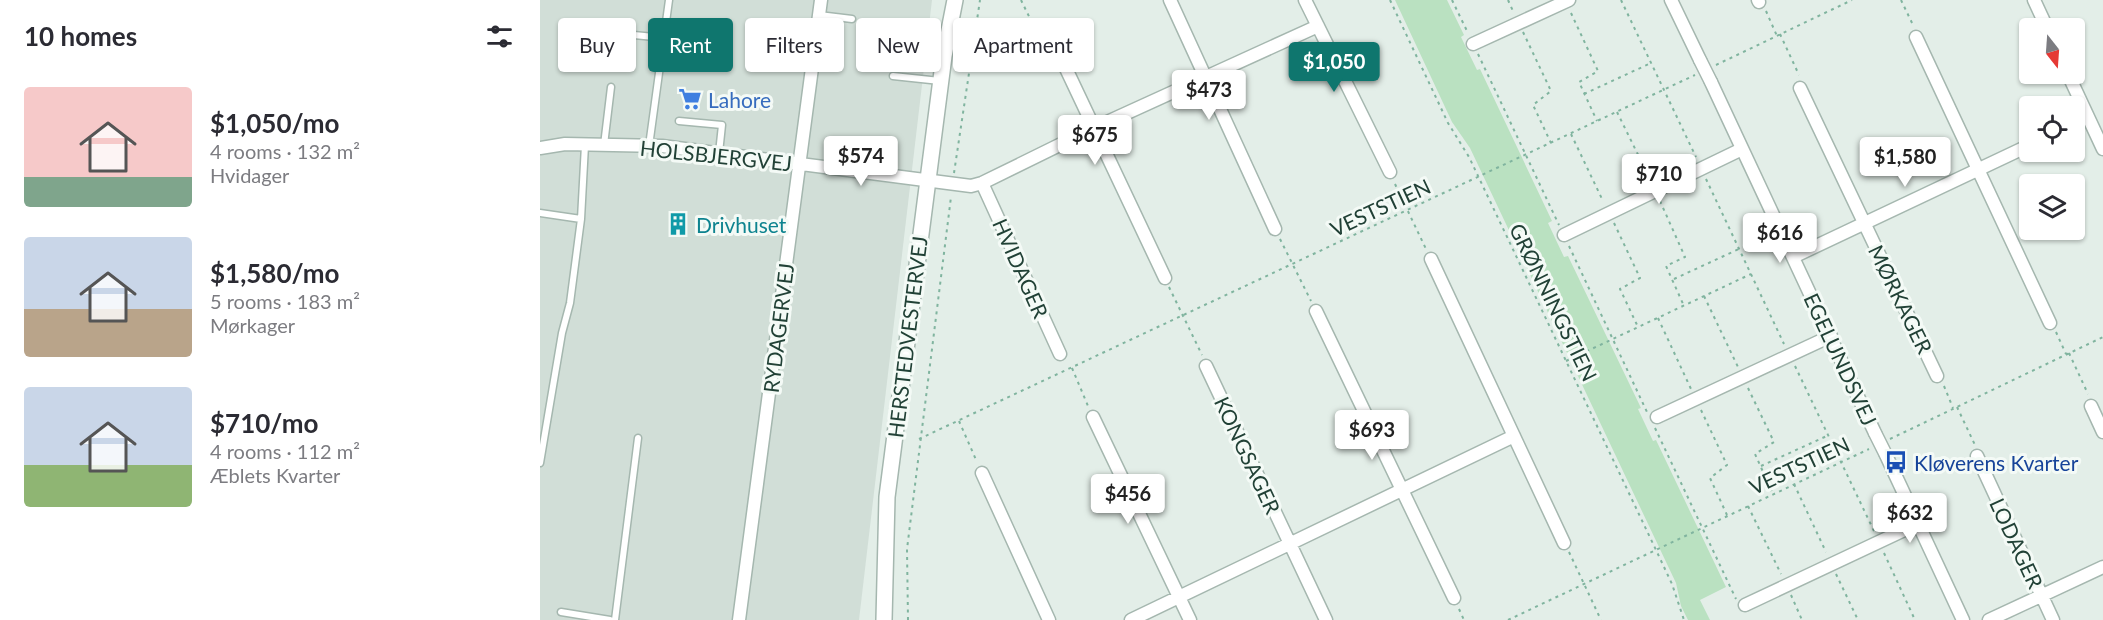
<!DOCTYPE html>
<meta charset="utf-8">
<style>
body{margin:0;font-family:Lato,sans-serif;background:#f2f2f3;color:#2b2b33;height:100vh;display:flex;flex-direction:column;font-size:22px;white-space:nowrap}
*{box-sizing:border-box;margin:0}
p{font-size:20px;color:#7c7c81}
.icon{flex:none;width:33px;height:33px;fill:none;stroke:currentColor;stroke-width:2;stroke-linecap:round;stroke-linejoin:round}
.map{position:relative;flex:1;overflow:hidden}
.drawer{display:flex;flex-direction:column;background:#fff;width:540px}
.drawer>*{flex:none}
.banner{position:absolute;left:18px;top:18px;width:570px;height:54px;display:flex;gap:12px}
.needle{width:39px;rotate:163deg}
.buttons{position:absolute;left:1479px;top:18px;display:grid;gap:12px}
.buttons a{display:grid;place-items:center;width:66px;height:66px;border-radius:6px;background:#fff;box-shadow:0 2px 4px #0004;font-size:30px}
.price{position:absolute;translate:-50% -51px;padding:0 14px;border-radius:6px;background:#fff;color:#222;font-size:20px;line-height:39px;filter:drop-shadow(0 2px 3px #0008)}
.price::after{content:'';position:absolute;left:50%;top:36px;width:18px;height:14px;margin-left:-9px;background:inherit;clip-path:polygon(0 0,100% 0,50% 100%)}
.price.active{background:#0f766e;color:#fff}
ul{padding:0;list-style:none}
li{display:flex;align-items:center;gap:18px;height:150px;padding:0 24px}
li span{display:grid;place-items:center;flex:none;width:168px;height:120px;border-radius:6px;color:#555}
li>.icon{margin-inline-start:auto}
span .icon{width:72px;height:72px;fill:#fffc;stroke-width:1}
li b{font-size:26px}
h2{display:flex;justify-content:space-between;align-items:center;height:72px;padding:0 24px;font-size:26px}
.tag{padding:0 21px;border-radius:6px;background:#fff;box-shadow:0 2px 4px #0004;font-size:21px;line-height:54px}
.tag.active{background:#0f766e;color:#fff}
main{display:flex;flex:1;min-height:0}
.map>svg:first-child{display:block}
.built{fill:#d1ded7}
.green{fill:#bae1c1}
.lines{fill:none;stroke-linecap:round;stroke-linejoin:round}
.service-casing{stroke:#a5b7af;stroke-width:9}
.minor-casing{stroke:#a5b7af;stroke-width:15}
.tertiary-casing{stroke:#a5b7af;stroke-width:18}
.path{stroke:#80b49f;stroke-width:2;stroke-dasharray:3 4.5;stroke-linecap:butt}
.service{stroke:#fff;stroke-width:6}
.minor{stroke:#fff;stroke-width:12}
.tertiary{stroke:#fff;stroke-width:15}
.minor-bridge-casing{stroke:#a5b7af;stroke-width:15;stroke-linecap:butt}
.minor-bridge{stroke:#fff;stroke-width:12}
.labels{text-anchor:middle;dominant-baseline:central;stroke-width:6;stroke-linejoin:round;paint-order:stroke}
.shop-label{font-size:21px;fill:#366cbe;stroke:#f4faf6;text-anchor:start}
.street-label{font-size:21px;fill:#214136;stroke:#f4faf6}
.culture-label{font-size:21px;fill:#0d838f;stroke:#f4faf6;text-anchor:start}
.transit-label{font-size:21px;fill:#164399;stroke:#f4faf6;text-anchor:start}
</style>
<main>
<section class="drawer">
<h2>10 homes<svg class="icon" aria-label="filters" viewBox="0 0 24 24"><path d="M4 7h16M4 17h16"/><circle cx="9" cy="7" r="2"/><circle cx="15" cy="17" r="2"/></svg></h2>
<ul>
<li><span style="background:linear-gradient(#f6c9c9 75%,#7fa58c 0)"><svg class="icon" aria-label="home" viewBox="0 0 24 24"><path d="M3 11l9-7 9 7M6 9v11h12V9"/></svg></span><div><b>$1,050/mo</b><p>4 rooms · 132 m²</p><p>Hvidager</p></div></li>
<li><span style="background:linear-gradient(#c9d6e8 60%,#b9a48a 0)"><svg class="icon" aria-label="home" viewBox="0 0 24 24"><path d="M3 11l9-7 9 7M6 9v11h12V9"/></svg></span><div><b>$1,580/mo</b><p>5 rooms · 183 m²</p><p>Mørkager</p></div></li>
<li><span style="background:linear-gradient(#c9d6e8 65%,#8fb573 0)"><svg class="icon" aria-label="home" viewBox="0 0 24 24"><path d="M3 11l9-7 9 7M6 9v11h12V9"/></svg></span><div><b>$710/mo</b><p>4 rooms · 112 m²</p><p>Æblets Kvarter</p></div></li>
</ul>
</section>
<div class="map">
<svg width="1563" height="620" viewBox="0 0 1563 620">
<rect width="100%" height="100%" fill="#e3eee8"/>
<!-- built -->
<path class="built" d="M 0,0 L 392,0 L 319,620 L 0,620 Z"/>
<!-- green -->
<path class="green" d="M 855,0 L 907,0 L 924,35 L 921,37 L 937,70 L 940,69 L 1012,221 L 1008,223 L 1024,257 L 1028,256 L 1101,408 L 1098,409 L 1113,441 L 1116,440 L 1186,587 L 1160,600 L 1170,620 L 1148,620 L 1141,606 L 1136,583 L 930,148 L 912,122 Z"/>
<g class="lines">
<!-- service casing -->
<g class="service-casing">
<path id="service" d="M 279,15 L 312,19
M 47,38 L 72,42 L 74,33 L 124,38
M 353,76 L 400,81
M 139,121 L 182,125 L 179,153
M 64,145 L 71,87
M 109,146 L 129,0
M 0,213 L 41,219
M 0,463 L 22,333 L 30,303 L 41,219 L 45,145
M 21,612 L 70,620
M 75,620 L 98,438"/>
</g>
<!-- minor casing -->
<g class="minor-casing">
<path id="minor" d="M 630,0 L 735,229
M 765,0 L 850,172
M 1131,0 L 1160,60
M 1218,0 L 1219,2
M 1494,0 L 1507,28
M 1376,37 L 1510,323
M 513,41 L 625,278
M 933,44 L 1029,0
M 1528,74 L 1563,149
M 1171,82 L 1335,433
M 1260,88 L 1397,376
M 1534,123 L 1547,117
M 0,148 L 25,144 L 122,146 L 431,186 L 442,183 L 554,128 L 778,26
M 442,183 L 520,354
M 1024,235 L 1202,149
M 1253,257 L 1490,145
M 891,259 L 1024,543
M 776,311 L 914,598
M 666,366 L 786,620
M 1551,406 L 1563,432
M 553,417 L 650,620
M 1117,417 L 1291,336
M 1346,455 L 1423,620
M 1437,456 L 1513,620
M 442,473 L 509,620
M 1205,605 L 1377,524
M 199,620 L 281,0
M 591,620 L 974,436
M 1449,620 L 1563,567"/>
</g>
<!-- tertiary casing -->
<g class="tertiary-casing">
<path id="tertiary" d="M 344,620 L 347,497 L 404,56 L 415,0"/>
</g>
<!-- path -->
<path class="path" d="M 481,0 L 501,41
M 850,0 L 908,123 L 929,157 L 1116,550 L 1132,584 L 1144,620
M 912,0 L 928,33
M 968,0 L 973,11
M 1081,0 L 1156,157
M 1361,0 L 1373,25
M 1226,11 L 1237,36
M 1031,13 L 1058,71 L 1039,82 L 1057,121
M 983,32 L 1011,91 L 993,105 L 1011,143
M 1240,34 L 1259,75
M 938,54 L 1019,225
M 1176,65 L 1312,0
M 1044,94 L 1111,63
M 1077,112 L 1110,179
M 1031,134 L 1063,201
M 414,173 L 440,0
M 1166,179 L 1244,344
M 855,184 L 886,249
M 1120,201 L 1145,257 L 1126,266 L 1144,306
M 1074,223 L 1100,278 L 1080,289 L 1098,327
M 740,239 L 771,301
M 1029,246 L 1107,412
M 1134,279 L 1199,249
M 629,287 L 662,355
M 1164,296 L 1198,367
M 1118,318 L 1151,389
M 1516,332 L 1526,354
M 1529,353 L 1548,394
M 1026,361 L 1211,274
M 1255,366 L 1334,531
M 532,368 L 548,406
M 1404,386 L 1413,408
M 1208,388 L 1234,442 L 1215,454 L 1233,494
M 1417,407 L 1435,445
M 1161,410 L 1187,465 L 1170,478 L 1187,515
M 419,421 L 437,462
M 1115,428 L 1196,599
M 379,439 L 1155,75
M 1350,439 L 1563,337
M 1221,466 L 1289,435
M 1254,484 L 1286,552
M 1208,506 L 1241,574
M 1029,552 L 1061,620
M 1344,553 L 1375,620
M 1296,574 L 1318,620
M 1251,595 L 1262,620
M 919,609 L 924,620
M 368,620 L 367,549 L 411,197
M 968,620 L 1329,449"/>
<!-- service -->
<use href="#service" class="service"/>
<!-- minor -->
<use href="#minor" class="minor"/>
<!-- tertiary -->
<use href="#tertiary" class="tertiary"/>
<!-- minor-bridge casing -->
<g class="minor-bridge-casing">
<path id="minor-bridge" d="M 1160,60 L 1171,82
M 1335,433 L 1346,455"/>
</g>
<!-- minor-bridge -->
<use href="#minor-bridge" class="minor-bridge"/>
</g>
<!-- icons -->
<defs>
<g id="supermarket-bare" transform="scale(1.8)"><path d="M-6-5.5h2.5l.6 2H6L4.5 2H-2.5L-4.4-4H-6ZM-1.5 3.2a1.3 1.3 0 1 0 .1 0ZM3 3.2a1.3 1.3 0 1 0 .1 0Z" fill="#3f7fe0" stroke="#f4faf6" stroke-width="2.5" paint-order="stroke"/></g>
<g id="building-bare" transform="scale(1.8)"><path d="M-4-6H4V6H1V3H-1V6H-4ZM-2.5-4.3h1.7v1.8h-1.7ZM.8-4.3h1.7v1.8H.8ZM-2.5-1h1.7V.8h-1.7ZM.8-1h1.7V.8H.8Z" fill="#0f9aa8" stroke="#f4faf6" stroke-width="2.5" paint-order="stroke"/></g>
<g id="bus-bare" transform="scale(1.8)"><path d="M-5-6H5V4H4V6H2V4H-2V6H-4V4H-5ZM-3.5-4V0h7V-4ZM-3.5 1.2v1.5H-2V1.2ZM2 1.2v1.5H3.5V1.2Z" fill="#1a4fb4" stroke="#f4faf6" stroke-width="2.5" paint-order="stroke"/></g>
</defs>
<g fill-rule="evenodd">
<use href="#supermarket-bare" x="150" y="99"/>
<use href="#building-bare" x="138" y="224"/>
<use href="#bus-bare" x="1356" y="462"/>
</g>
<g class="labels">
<!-- shop labels -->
<g class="shop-label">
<text x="168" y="99">Lahore</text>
</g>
<!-- street labels -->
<g class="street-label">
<text transform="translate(176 155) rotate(6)">HOLSBJERGVEJ</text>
<text transform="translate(840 207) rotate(-25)">VESTSTIEN</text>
<text transform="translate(481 268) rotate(66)">HVIDAGER</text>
<text transform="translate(1361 299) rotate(64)">MØRKAGER</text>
<text transform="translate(1014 302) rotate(64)">GRØNNINGSTIEN</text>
<text transform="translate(238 328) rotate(-83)">RYDAGERVEJ</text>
<text transform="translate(367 337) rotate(-83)">HERSTEDVESTERVEJ</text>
<text transform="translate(1301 359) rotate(65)">EGELUNDSVEJ</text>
<text transform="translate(708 455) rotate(65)">KONGSAGER</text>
<text transform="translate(1259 465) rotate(-25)">VESTSTIEN</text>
<text transform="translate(1477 543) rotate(65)">LODAGER</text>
</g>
<!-- culture labels -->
<g class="culture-label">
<text x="156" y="224">Drivhuset</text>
</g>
<!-- transit labels -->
<g class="transit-label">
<text x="1374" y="462">Kløverens Kvarter</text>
</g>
</g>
</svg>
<div class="buttons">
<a><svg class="needle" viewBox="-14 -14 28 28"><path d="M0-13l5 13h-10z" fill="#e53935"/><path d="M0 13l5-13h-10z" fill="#7c7c81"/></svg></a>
<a><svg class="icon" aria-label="locate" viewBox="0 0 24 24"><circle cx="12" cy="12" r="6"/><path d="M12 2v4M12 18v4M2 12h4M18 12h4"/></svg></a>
<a><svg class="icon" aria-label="layers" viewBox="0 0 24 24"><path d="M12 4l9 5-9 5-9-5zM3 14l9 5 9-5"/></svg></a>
</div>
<b class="price active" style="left:794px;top:93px">$1,050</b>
<b class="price" style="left:669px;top:121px">$473</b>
<b class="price" style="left:555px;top:166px">$675</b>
<b class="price" style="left:321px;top:187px">$574</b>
<b class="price" style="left:1365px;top:188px">$1,580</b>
<b class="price" style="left:1119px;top:205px">$710</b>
<b class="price" style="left:1240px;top:264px">$616</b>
<b class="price" style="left:832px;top:461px">$693</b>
<b class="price" style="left:588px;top:525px">$456</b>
<b class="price" style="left:1370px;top:544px">$632</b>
<div class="banner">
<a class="tag">Buy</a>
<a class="tag active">Rent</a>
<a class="tag">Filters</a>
<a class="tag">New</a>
<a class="tag">Apartment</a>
</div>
</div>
</main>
